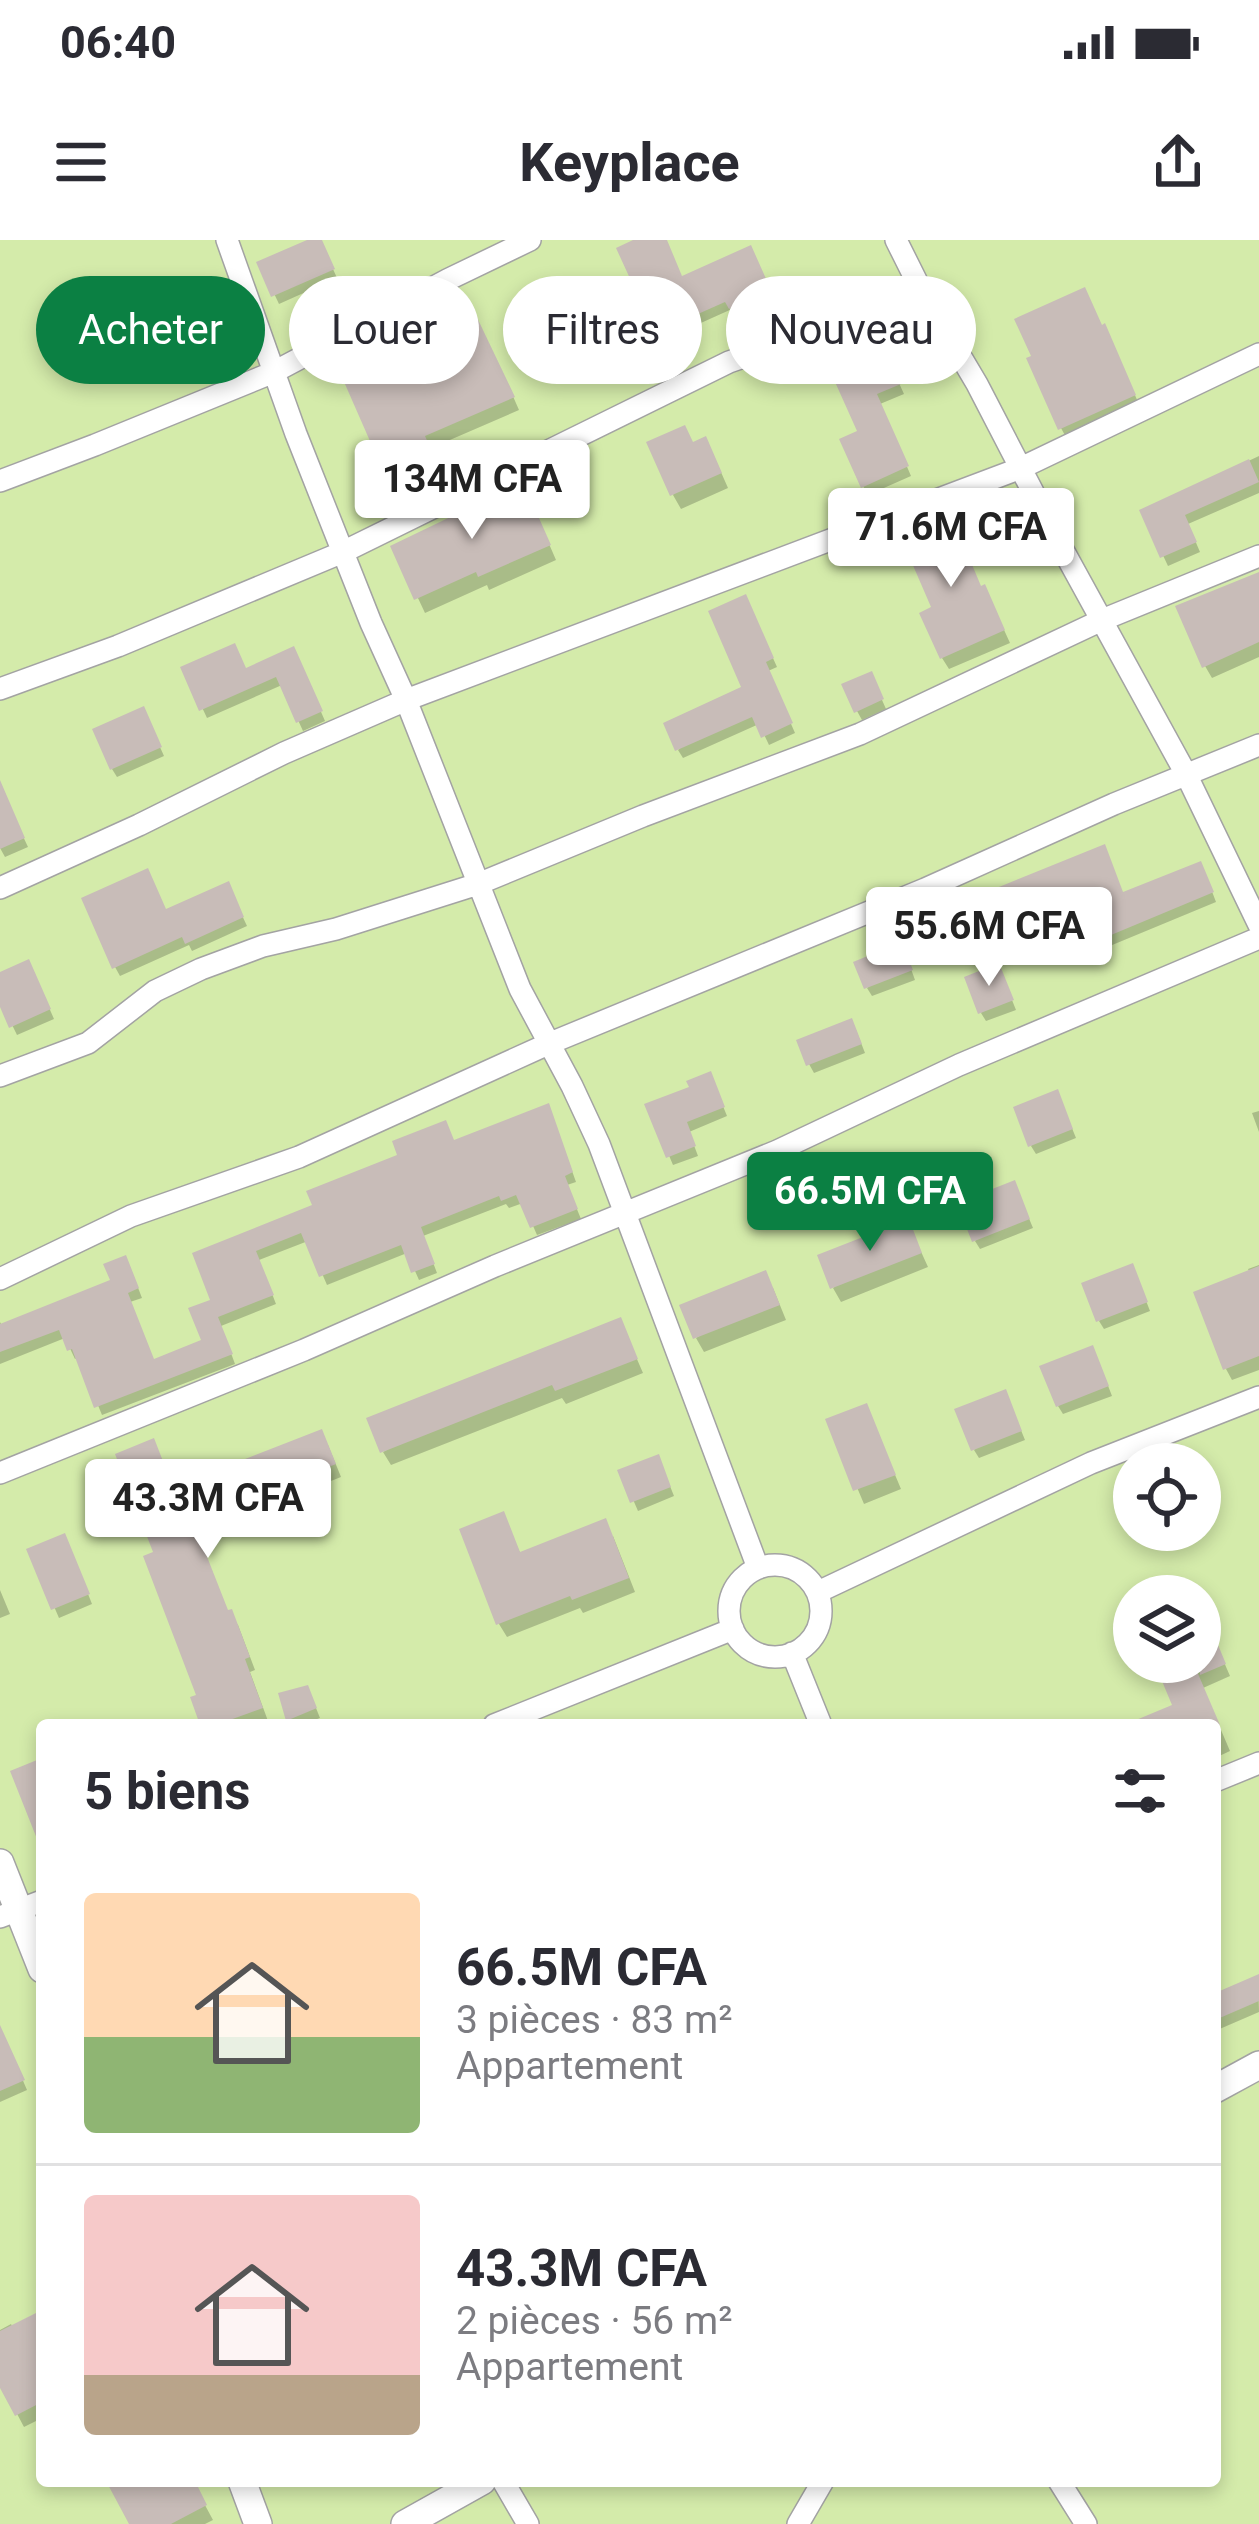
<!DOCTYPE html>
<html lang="fr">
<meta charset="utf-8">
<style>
body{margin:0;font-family:Roboto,sans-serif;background:#f7f7f7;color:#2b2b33;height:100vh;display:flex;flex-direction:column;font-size:45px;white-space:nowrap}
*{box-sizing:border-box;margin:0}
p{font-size:39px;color:#7c7c81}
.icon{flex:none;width:66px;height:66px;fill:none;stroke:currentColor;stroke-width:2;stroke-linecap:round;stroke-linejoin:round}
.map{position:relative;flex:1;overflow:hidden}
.details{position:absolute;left:36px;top:1479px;width:1185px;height:768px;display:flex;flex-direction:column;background:#fff;border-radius:12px;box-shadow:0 6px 18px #0003}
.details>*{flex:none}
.guide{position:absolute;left:36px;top:36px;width:1188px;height:108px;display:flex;gap:24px}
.controls{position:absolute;left:1113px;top:1203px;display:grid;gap:24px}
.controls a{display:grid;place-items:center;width:108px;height:108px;border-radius:50%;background:#fff;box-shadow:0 6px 18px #0003;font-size:60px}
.price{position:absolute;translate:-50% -102px;padding:0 27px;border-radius:12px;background:#fff;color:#222;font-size:39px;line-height:78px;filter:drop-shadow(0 3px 6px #0008)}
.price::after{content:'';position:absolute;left:50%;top:72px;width:36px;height:27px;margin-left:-18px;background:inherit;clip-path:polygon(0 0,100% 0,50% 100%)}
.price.active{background:#0b8043;color:#fff}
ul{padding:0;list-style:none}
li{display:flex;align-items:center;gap:36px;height:300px;padding:0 48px}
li+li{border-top:3px solid #e1e1e2}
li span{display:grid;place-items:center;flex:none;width:336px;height:240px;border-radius:12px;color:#555}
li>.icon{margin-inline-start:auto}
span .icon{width:144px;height:144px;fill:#fffc;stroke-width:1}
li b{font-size:51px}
h2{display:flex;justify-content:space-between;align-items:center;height:144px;padding:0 48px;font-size:51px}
.tag{padding:0 42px;border-radius:54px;background:#fff;box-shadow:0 6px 18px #0003;font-size:42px;line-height:108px}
.tag.active{background:#0b8043;color:#fff}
.status{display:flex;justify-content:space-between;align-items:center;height:84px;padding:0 60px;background:#fff;direction:ltr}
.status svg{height:33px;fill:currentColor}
header{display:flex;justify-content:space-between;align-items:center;height:156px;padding:0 48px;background:#fff;font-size:54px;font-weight:700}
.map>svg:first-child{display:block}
.grass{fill:#d4ebaa;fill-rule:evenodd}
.shadow{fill:#0003}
.building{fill:#c8bcb8}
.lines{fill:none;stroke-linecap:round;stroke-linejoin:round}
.minor-casing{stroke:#a3a3a3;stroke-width:24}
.tertiary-casing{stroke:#a3a3a3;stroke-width:30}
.minor{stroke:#fff;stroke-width:21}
.tertiary{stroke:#fff;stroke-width:27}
</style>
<div class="status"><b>06:40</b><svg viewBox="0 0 49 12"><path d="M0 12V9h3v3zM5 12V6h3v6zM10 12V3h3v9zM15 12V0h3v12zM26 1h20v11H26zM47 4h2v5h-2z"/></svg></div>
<header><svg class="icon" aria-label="menu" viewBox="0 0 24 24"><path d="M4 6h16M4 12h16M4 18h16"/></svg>Keyplace<svg class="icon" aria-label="share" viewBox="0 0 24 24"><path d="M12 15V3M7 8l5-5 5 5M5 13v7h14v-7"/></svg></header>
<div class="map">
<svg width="1259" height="2284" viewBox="0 0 1259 2284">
<rect width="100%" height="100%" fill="#f0ebe5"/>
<!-- grass -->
<path class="grass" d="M 0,0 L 1259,0 L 1259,2284 L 0,2284 ZM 1134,1224 L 1200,1224 L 1200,1290 L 1134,1290 ZM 1134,1356 L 1200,1356 L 1200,1422 L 1134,1422 ZM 42,1485 L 1215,1485 L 1215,2241 L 42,2241 Z"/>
<!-- shadow -->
<path class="shadow" d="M 314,0 L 320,0 L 337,38 L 279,64 L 260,24 Z
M 641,0 L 665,0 L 682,39 L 755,17 L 774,60 L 736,76 L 732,69 L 663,100 L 658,92 Z
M 1102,88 L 1111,100 L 1141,169 L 1068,201 L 1061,188 Z
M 385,109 L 504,136 L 519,170 L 429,209 L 443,240 L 400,259 L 393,247 Z
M 889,121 L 904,154 L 880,164 L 911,236 L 868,255 L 863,246 L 861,193 Z
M 693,205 L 713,214 L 728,248 L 681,269 L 673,255 Z
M 1259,216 L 1259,253 L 1188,284 L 1200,312 L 1168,326 L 1142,271 Z
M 530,260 L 556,320 L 489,350 L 487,345 L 425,373 L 394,307 Z
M 1259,335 L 1259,417 L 1212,438 L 1205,426 Z
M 981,349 L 990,359 L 1010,403 L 949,429 L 942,418 Z
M 750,367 L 777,427 L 768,431 L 795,493 L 769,505 L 759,484 L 683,518 L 678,510 L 745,449 Z
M 298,419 L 325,481 L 303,491 L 282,445 L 207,478 L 184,429 L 245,431 Z
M 875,444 L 886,469 L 862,480 L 857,471 Z
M 147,478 L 164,516 L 117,537 L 112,529 Z
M 0,568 L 12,573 L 28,607 L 5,617 L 0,608 Z
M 1205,633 L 1216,662 L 1076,720 L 1057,677 L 984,706 L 966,663 L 1123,655 Z
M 232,654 L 247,686 L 192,711 L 189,705 L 120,736 L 115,727 L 165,672 Z
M 906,715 L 915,740 L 872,756 L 867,748 Z
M 33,731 L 54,779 L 17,795 L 0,760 L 0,735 Z
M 1002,735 L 1016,770 L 986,781 L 981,773 Z
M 856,790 L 865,813 L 814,833 L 809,824 Z
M 714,844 L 727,876 L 689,892 L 698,916 L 673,925 L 648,866 Z
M 1061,861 L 1076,898 L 1036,914 L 1031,906 Z
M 1259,871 L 1259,892 L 1252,873 Z
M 552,875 L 576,942 L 567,945 L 581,979 L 537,995 L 523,963 L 509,968 L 506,964 L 423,996 L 437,1033 L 419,1040 L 407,1013 L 327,1045 L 308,1001 L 259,1020 L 276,1064 L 221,1086 L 235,1124 L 102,1175 L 78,1117 L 75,1119 L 65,1098 L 0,1124 L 0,1082 L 2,1086 L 114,1042 L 130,1027 L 142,1058 L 130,1062 L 154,1122 L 204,1102 L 214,1062 L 196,1014 L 316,967 L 454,903 Z
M 1018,952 L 1033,988 L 980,1009 L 975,1001 Z
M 908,983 L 928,1027 L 841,1062 L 833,1048 Z
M 1259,1025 L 1259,1130 L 1232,1140 L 1226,1129 L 1250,1033 L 1248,1029 Z
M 1136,1035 L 1150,1071 L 1104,1089 L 1099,1081 Z
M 773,1048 L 786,1080 L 704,1112 L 696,1098 Z
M 620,1080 L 643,1133 L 566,1164 L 562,1158 L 391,1225 L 383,1212 Z
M 1097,1117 L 1112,1156 L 1063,1174 L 1058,1166 Z
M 1009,1161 L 1025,1200 L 979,1218 L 974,1210 Z
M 866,1166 L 901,1249 L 864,1264 L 829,1181 Z
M 328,1205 L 341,1237 L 197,1294 L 228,1373 L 238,1385 L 255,1430 L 250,1432 L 268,1481 L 256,1485 L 204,1485 L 199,1457 L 157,1314 L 174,1250 Z
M 662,1226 L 674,1256 L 638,1271 L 621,1232 Z
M 503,1275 L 521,1315 L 613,1296 L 635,1352 L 583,1373 L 580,1368 L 507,1397 L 499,1384 Z
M 69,1306 L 92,1364 L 59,1378 L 30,1311 Z
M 0,1350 L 10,1374 L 0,1378 Z
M 1200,1367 L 1230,1436 L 1203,1448 L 1230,1511 L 1215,1518 L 1215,1485 L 1166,1485 L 1176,1466 L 1157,1422 L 1200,1422 Z
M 312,1458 L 320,1478 L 301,1485 L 292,1485 L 289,1479 Z
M 1258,1737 L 1259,1772 L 1215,1791 L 1215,1756 Z
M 0,1818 L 15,1822 L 27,1850 L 0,1862 Z
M 42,2074 L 42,2178 L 24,2187 L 0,2142 L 0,2090 L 11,2084 L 13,2088 Z
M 110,2241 L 192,2241 L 213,2280 L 205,2284 L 132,2284 Z"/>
<!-- building -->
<path class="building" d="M 307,0 L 322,0 L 335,29 L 271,57 L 256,22 Z
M 633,0 L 667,0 L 682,36 L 751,5 L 771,50 L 729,69 L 725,62 L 655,93 L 616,8 Z
M 1085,47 L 1102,85 L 1105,83 L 1136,155 L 1058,190 L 1026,118 L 1031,116 L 1014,79 Z
M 472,67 L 515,157 L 425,196 L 439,227 L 391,249 L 334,119 L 382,97 L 385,105 Z
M 885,108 L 901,144 L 877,154 L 909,226 L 861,248 L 839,199 L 857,191 L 831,133 Z
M 685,185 L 693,202 L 706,196 L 722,233 L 670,256 L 646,202 Z
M 1249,219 L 1259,242 L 1185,275 L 1197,302 L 1160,318 L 1139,270 Z
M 523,242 L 551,305 L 478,337 L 476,332 L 414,360 L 390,306 Z
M 952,277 L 981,346 L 985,344 L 1005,390 L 940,419 L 919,373 L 931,367 L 902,300 Z
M 1259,332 L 1259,402 L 1202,428 L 1175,366 Z
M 746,354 L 774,418 L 766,422 L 793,483 L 761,498 L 752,477 L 675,511 L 663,483 L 741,447 L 708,371 Z
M 235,403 L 246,428 L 294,406 L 323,471 L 296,483 L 276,437 L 199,471 L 180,427 Z
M 872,431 L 884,459 L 854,473 L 841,444 Z
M 144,466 L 162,507 L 110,530 L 92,489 Z
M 0,540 L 25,598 L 0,609 Z
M 1105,604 L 1123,652 L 1201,621 L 1214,652 L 1068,713 L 1051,669 L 976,699 L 962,662 Z
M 148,628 L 166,669 L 229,641 L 244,677 L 185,704 L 182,697 L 112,729 L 81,658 Z
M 902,702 L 913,730 L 864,749 L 853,722 Z
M 29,719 L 51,769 L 9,788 L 0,767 L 0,732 Z
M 999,723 L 1014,760 L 978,774 L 964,737 Z
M 852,778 L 862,804 L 806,826 L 796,800 Z
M 711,831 L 725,867 L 687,882 L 696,906 L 666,918 L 644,864 L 689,847 L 686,841 Z
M 1058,849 L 1073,889 L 1028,907 L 1013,867 Z
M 549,863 L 573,932 L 565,936 L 578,969 L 530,988 L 516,955 L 501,961 L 499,956 L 421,987 L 435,1024 L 411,1033 L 401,1005 L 319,1037 L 301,993 L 256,1011 L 274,1055 L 218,1077 L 233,1114 L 94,1168 L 72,1109 L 67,1111 L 59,1090 L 0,1112 L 0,1084 L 110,1040 L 103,1024 L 126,1015 L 139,1048 L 128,1053 L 154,1119 L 201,1100 L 188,1068 L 210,1060 L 192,1013 L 312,965 L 306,951 L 397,915 L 392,901 L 446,880 L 454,900 Z
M 1015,940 L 1030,979 L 972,1002 L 957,963 Z
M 909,979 L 922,1013 L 830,1049 L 817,1015 Z
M 1133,1023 L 1148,1062 L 1096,1082 L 1081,1043 Z
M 1259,1026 L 1259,1116 L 1223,1130 L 1193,1052 Z
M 766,1030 L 780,1065 L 693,1099 L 679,1065 Z
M 621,1077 L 638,1119 L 555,1151 L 552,1145 L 380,1213 L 366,1178 Z
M 1093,1105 L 1109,1146 L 1056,1167 L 1039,1126 Z
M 1006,1149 L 1022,1191 L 971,1211 L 954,1169 Z
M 867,1163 L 896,1235 L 853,1251 L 825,1179 Z
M 322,1189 L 336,1224 L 193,1281 L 228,1370 L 232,1369 L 250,1417 L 245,1419 L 263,1468 L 216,1485 L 200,1485 L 190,1457 L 196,1455 L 143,1316 L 153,1312 L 115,1214 L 154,1198 L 173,1247 Z
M 659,1214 L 671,1247 L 630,1263 L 617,1230 Z
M 504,1271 L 520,1312 L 606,1278 L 629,1338 L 572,1360 L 570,1356 L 496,1385 L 459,1289 Z
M 65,1293 L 90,1354 L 51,1370 L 26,1309 Z
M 1200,1362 L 1226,1424 L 1200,1435 Z
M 1154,1422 L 1193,1422 L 1220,1485 L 1124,1485 L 1172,1465 Z
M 308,1445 L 317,1468 L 286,1481 L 278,1453 Z
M 42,1518 L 42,1609 L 41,1609 L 10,1531 Z
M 1259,1734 L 1259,1761 L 1215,1780 L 1215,1753 Z
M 0,1785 L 25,1840 L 0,1851 Z
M 42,2070 L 42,2162 L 15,2176 L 0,2148 L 0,2091 Z
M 106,2241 L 195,2241 L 207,2265 L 171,2284 L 129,2284 Z"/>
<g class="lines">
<!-- minor casing -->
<g class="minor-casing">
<path id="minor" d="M 227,0 L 296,194 L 371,383 L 406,460 L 520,749 L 572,846 L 599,904 L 758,1328
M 896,0 L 919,46 L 977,144 L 1062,308 L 1186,534 L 1259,685
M 0,241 L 95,205 L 274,132 L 447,40 L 530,0
M 0,449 L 118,406 L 343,312 L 729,122 L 807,95 L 919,46
M 0,648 L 139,585 L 284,513 L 406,460 L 1021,228 L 1259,114
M 0,836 L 88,803 L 155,751 L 201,729 L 263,706 L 336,689 L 478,644 L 643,576 L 860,494 L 1102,380 L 1259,316
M 0,1039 L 131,976 L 299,917 L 548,804 L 925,649 L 1114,564 L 1259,505
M 0,1233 L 304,1110 L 495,1026 L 777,911 L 959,825 L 1259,698
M729 1371a46 46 0 1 1 92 0a46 46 0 1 1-92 0Z
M 818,1352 L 1091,1223 L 1259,1157
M 792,1413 L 821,1485
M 494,1485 L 733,1389
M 1215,1541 L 1259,1523
M 0,1677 L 42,1661
M 503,2241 L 528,2284
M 1059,2241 L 1086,2284
M 798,2284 L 823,2241"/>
</g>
<!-- tertiary casing -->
<g class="tertiary-casing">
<path id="tertiary" d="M 0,1623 L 42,1729
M 1215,1849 L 1259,1825
M 242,2241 L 258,2284
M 405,2284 L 482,2241"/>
</g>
<!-- minor -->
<use href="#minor" class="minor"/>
<!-- tertiary -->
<use href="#tertiary" class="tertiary"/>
</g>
</svg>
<div class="controls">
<a><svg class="icon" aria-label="locate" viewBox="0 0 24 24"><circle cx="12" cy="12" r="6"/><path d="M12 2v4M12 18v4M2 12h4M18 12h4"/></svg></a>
<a><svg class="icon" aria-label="layers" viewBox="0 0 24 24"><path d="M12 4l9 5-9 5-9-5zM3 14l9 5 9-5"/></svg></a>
</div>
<b class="price" style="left:472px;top:302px">134M CFA</b>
<b class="price" style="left:951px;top:350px">71.6M CFA</b>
<b class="price" style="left:989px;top:749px">55.6M CFA</b>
<b class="price active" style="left:870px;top:1014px">66.5M CFA</b>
<b class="price" style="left:208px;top:1321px">43.3M CFA</b>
<div class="guide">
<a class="tag active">Acheter</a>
<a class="tag">Louer</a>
<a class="tag">Filtres</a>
<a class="tag">Nouveau</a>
</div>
<section class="details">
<h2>5 biens<svg class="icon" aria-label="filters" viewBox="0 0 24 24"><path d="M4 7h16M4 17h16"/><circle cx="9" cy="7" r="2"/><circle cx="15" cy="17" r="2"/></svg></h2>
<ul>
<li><span style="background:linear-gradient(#ffd9b3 60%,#8fb573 0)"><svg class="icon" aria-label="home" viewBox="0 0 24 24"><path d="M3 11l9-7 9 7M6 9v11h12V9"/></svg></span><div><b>66.5M CFA</b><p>3 pièces · 83 m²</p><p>Appartement</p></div></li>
<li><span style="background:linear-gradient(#f6c9c9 75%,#b9a48a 0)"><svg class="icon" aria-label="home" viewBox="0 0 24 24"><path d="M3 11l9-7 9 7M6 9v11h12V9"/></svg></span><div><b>43.3M CFA</b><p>2 pièces · 56 m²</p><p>Appartement</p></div></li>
</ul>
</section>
</div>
